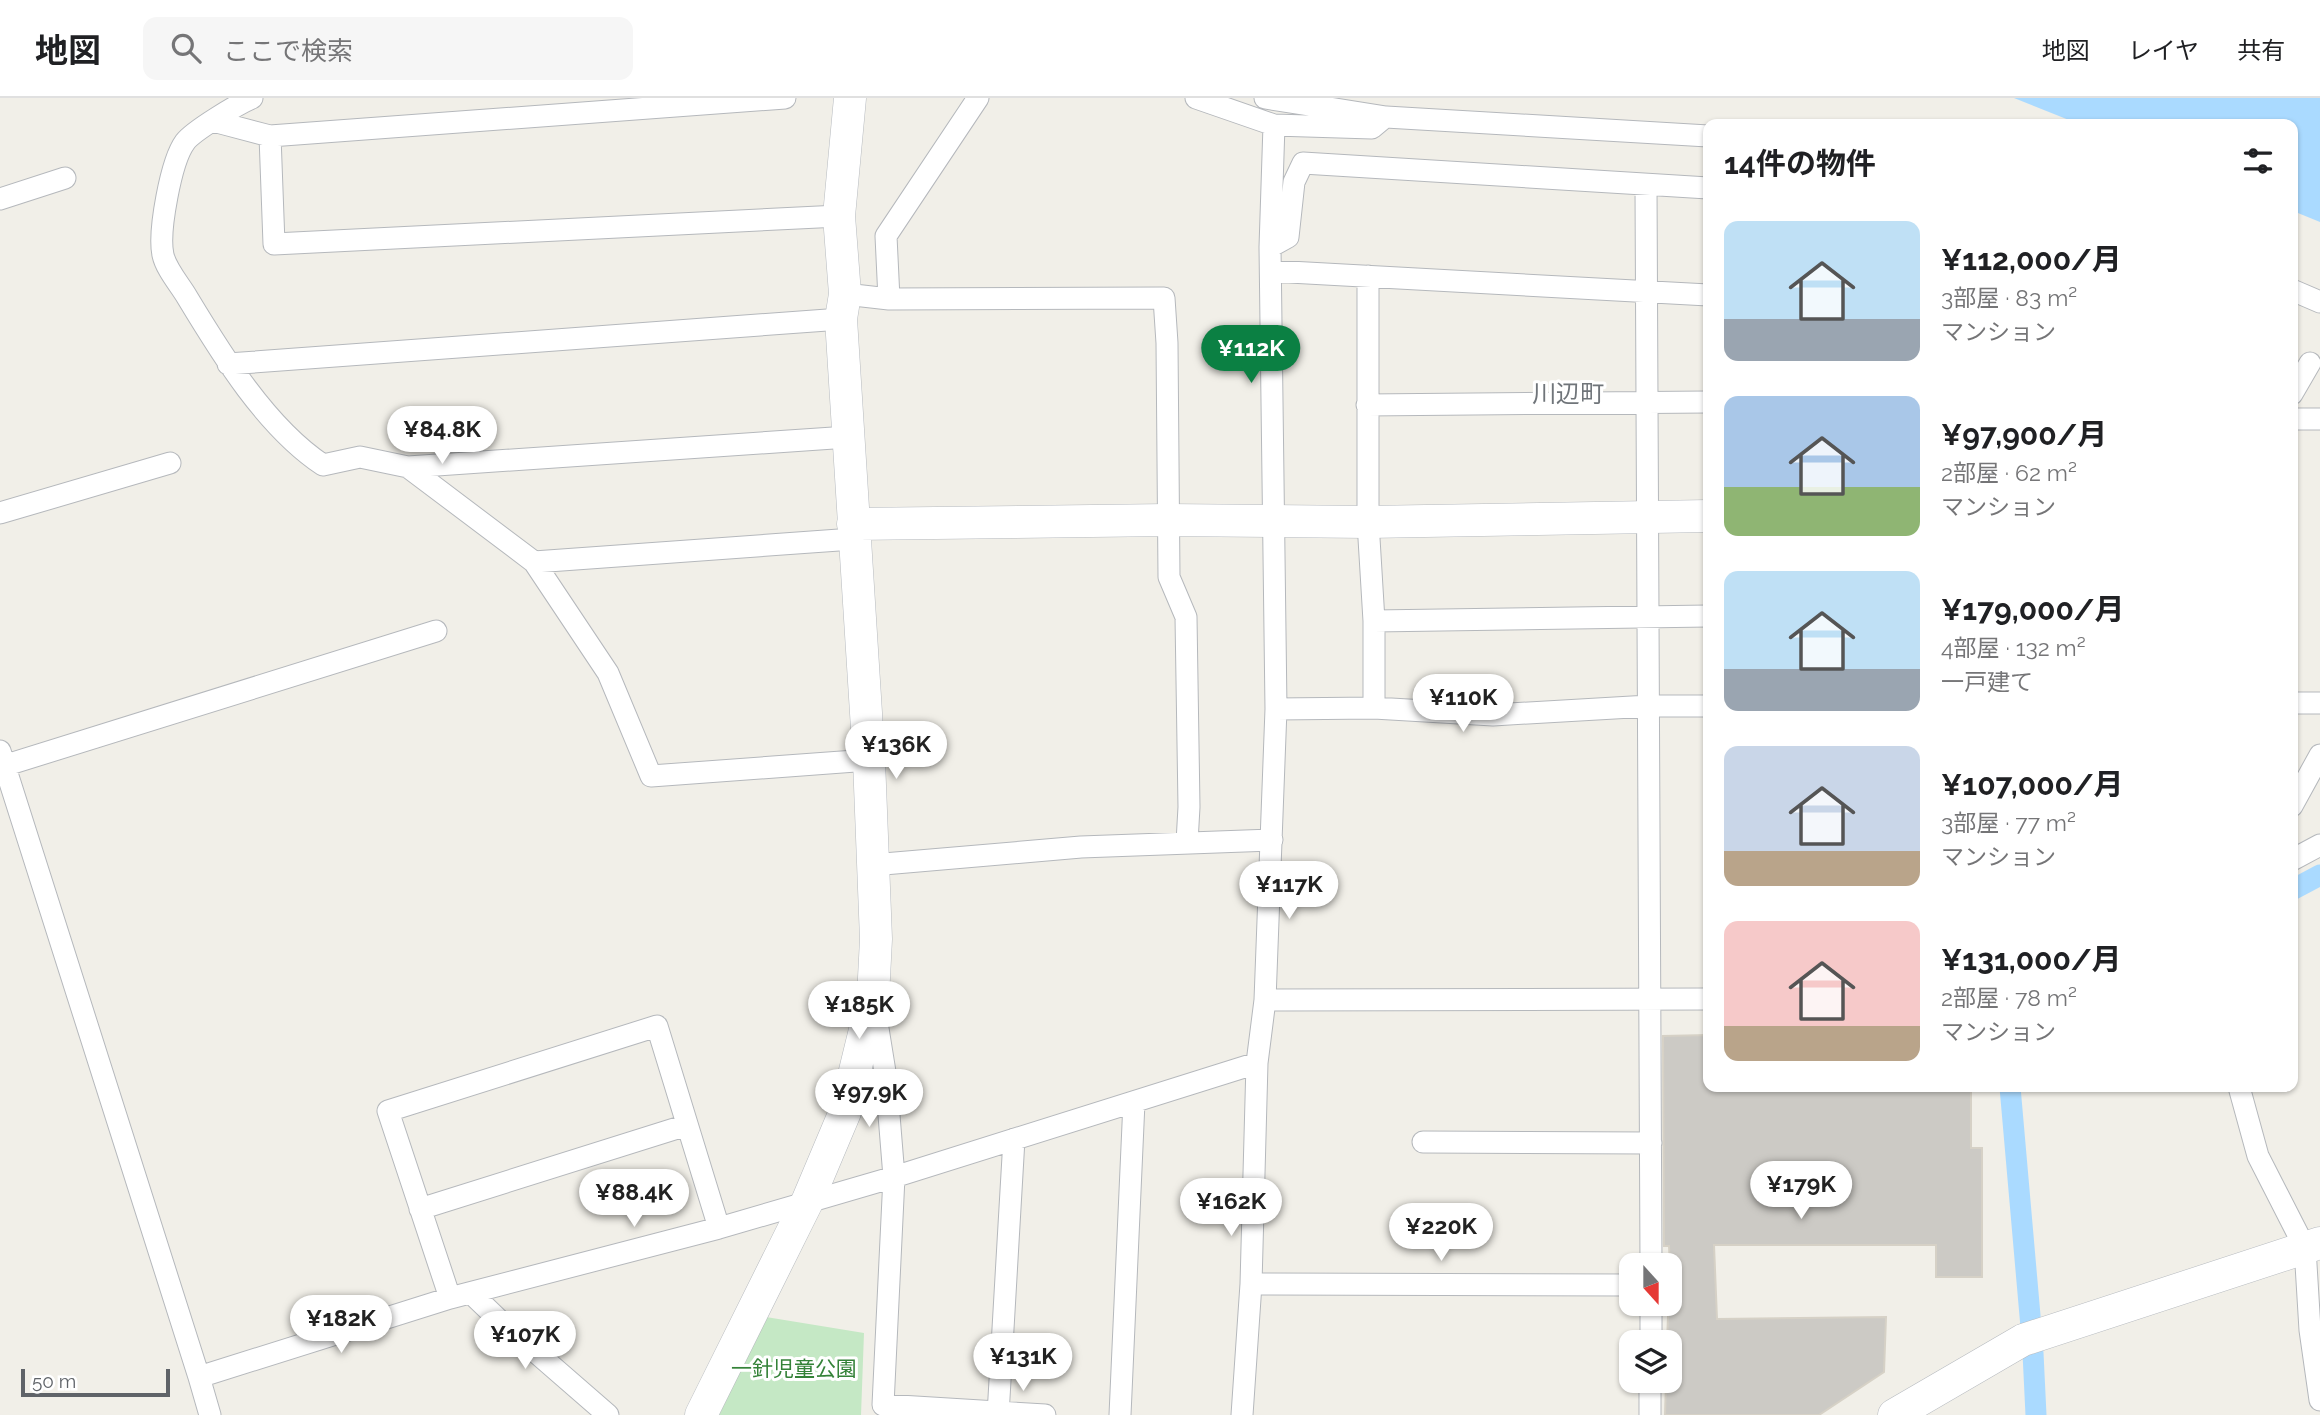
<!DOCTYPE html>
<html lang="ja">
<meta charset="utf-8">
<style>
body{margin:0;font-family:Raleway,"Noto Sans JP",sans-serif;background:#f6f6f6;color:#202124;height:100vh;display:flex;flex-direction:column;font-size:26px;white-space:nowrap}
*{box-sizing:border-box;margin:0}
p{font-size:23px;color:#757577}
.icon{flex:none;width:38px;height:38px;fill:none;stroke:currentColor;stroke-width:2;stroke-linecap:round;stroke-linejoin:round}
.map{position:relative;flex:1;overflow:hidden}
.drawer{position:absolute;left:1703px;top:21px;width:595px;height:973px;display:flex;flex-direction:column;background:#fff;border-radius:14px;box-shadow:0 2px 5px #0004}
.drawer>*{flex:none}
.needle{width:46px;rotate:159deg}
.tools{position:absolute;left:1619px;top:1155px;display:grid;gap:14px}
.tools a{display:grid;place-items:center;width:63px;height:63px;border-radius:14px;background:#fff;box-shadow:0 2px 5px #0004;font-size:35px}
.scale{position:absolute;left:21px;bottom:18px;width:149px;box-sizing:border-box;padding-left:7px;border:4px solid #5f6368;border-top:0;font-size:19px;line-height:24px;white-space:nowrap;color:#5f6368;-webkit-text-stroke:5px #fff;paint-order:stroke}
.price{position:absolute;translate:-50% -60px;padding:0 16px;border-radius:24px;background:#fff;color:#222;font-size:23px;line-height:46px;filter:drop-shadow(0 2px 4px #0008)}
.price::after{content:'';position:absolute;left:50%;top:42px;width:21px;height:16px;margin-left:-10px;background:inherit;clip-path:polygon(0 0,100% 0,50% 100%)}
.price.on{background:#0b8043;color:#fff}
ul{padding:0;list-style:none}
li{display:flex;align-items:center;gap:21px;height:175px;padding:0 21px}
li span{display:grid;place-items:center;flex:none;width:196px;height:140px;border-radius:14px;color:#555}
li>.icon{margin-inline-start:auto}
span .icon{width:84px;height:84px;fill:#fffc;stroke-width:1}
li b{font-size:30px}
h2{display:flex;justify-content:space-between;align-items:center;height:84px;padding:0 21px;font-size:30px}
header{display:flex;align-items:center;gap:42px;box-sizing:border-box;height:98px;padding:0 35px;background:#fff;border-bottom:2px solid #e0e0e0}
header strong{font-size:33px}
nav{display:flex;gap:38px;margin-inline-start:auto;font-size:24px}
.search{width:490px;height:63px;background:#f6f6f6;display:flex;align-items:center;gap:18px;box-sizing:border-box;padding:0 24px;border-radius:14px;color:#757577;font-size:26px}
.map>svg:first-child{display:block}
.green{fill:#c5e8c5}
.water{fill:#aadaff}
.lines{fill:none;stroke-linecap:round;stroke-linejoin:round}
.canal{stroke:#aadaff;stroke-width:21}
.building{fill:#cccac5;stroke:#d6d1c6;stroke-width:2}
.street-casing{stroke:#b5b8bc;stroke-width:23}
.secondary-casing{stroke:#b6babf;stroke-width:33}
.street{stroke:#fff;stroke-width:21}
.secondary{stroke:#fff;stroke-width:32}
.labels{text-anchor:middle;dominant-baseline:central;stroke-width:6;stroke-linejoin:round;paint-order:stroke}
.park-label{font-size:21px;fill:#348238;stroke:#fff}
.quarter-label{font-size:24px;fill:#70757a;stroke:#fff}
</style>
<header>
<strong>地図</strong>
<div class="search"><svg class="icon" aria-label="search" viewBox="0 0 24 24"><circle cx="10" cy="10" r="6"/><path d="M15 15l6 6"/></svg>ここで検索</div>
<nav><a>地図</a><a>レイヤ</a><a>共有</a></nav>
</header>
<div class="map">
<svg width="2320" height="1317" viewBox="0 0 2320 1317">
<rect width="100%" height="100%" fill="#f1efe8"/>
<!-- green -->
<path class="green" d="M 766,1219 L 864,1235 L 861,1317 L 719,1317 Z"/>
<!-- water -->
<path class="water" d="M 2014,0 L 2320,0 L 2320,124 L 2293,113 L 2292,26 L 2079,26 Z"/>
<g class="lines">
<!-- canal -->
<path class="canal" d="M 2292,792 L 2320,777
M 2010,989 L 2031,1229
M 2033,1255 L 2036,1317"/>
</g>
<!-- building -->
<path class="building" d="M 1708,937 L 1708,989 L 1971,989 L 1971,1050 L 1982,1050 L 1982,1179 L 1936,1179 L 1936,1147 L 1714,1147 L 1717,1221 L 1886,1219 L 1884,1274 L 1819,1317 L 1665,1317 L 1666,1283 L 1670,1283 L 1670,1244 L 1667,1244 L 1670,1167 L 1669,1148 L 1664,1148 L 1663,938 Z"/>
<g class="lines">
<!-- street casing -->
<g class="street-casing">
<path id="street" d="M 252,0 C 238,6 193,33 185,44 C 171,63 158,134 163,157 C 166,171 180,187 187,199 C 222,257 266,329 323,367 L 360,359 L 408,369 L 534,464 L 608,575 L 651,678 L 869,662
M 1196,0 L 1274,27 L 1372,30 L 1384,20
M 1265,0 L 1386,19 L 1708,38
M 213,23 L 270,38 L 785,0
M 270,38 L 274,146 L 839,118
M 1646,88 L 1651,1167
M 0,101 L 65,80
M 1270,149 L 1288,139 L 1294,84 L 1303,65 L 1708,90
M 1271,173 L 1708,197
M 1368,178 L 1368,424 L 1374,523 L 1374,610
M 2292,192 L 2320,204
M 845,196 L 889,201 L 1164,200 L 1167,245 L 1169,479 L 1186,519 L 1189,709 L 1187,744
M 889,201 L 886,138 L 978,0
M 228,266 L 841,221
M 2292,296 L 2310,265
M 1367,307 L 1708,304
M 2292,321 L 2320,321
M 408,369 L 848,339
M 0,415 L 170,365
M 534,464 L 853,441
M 1374,523 L 1708,518
M 2292,605 L 2320,605
M 1276,611 L 1374,610 L 1493,617 L 1649,608 L 1708,608
M 0,653 L 199,1279
M 0,669 L 436,533
M 2292,708 L 2320,657
M 2292,762 L 2320,747
M 872,767 L 1081,749 L 1272,742
M 1265,902 L 1708,901
M 875,912 L 886,980 L 894,1079 L 883,1307 L 1045,1317
M 2239,989 L 2258,1058 L 2305,1150 L 2310,1232 L 2320,1302
M 1423,1044 L 1651,1045
M 420,1111 L 687,1027
M 1251,1186 L 1631,1187
M 472,1196 L 500,1223 L 608,1317
M 450,1200 L 388,1013 L 657,928 L 719,1130
M 1651,1244 L 1651,1206
M 210,1317 L 199,1279 L 450,1200 L 719,1130 L 894,1079 L 1257,965
M 998,1317 L 1014,1041
M 1120,1317 L 1134,1004
M 1242,1317 L 1251,1186 L 1257,965 L 1265,902 L 1276,611 L 1270,149 L 1274,27
M 1650,1317 L 1650,1283"/>
</g>
<!-- secondary casing -->
<g class="secondary-casing">
<path id="secondary" d="M 853,426 L 1167,422 L 1368,424 L 1708,418
M 701,1317 L 807,1104 L 845,1014 L 873,899 L 876,841 L 869,662 L 841,221 L 845,196 L 839,118 L 850,0
M 1894,1317 L 2023,1242 L 2320,1145"/>
</g>
<!-- street -->
<use href="#street" class="street"/>
<!-- secondary -->
<use href="#secondary" class="secondary"/>
</g>
<g class="labels">
<!-- park labels -->
<g class="park-label">
<text x="794" y="1270">一針児童公園</text>
</g>
<!-- quarter labels -->
<g class="quarter-label">
<text x="1568" y="295">川辺町</text>
</g>
</g>
</svg>
<div class="tools">
<a><svg class="needle" viewBox="-14 -14 28 28"><path d="M0-13l5 13h-10z" fill="#e53935"/><path d="M0 13l5-13h-10z" fill="#757577"/></svg></a>
<a><svg class="icon" aria-label="layers" viewBox="0 0 24 24"><path d="M12 4l9 5-9 5-9-5zM3 14l9 5 9-5"/></svg></a>
</div>
<div class="scale">50 m</div>
<b class="price on" style="left:1251px;top:287px">¥112K</b>
<b class="price" style="left:442px;top:368px">¥84.8K</b>
<b class="price" style="left:1463px;top:636px">¥110K</b>
<b class="price" style="left:896px;top:683px">¥136K</b>
<b class="price" style="left:1289px;top:823px">¥117K</b>
<b class="price" style="left:859px;top:943px">¥185K</b>
<b class="price" style="left:869px;top:1031px">¥97.9K</b>
<b class="price" style="left:1801px;top:1123px">¥179K</b>
<b class="price" style="left:634px;top:1131px">¥88.4K</b>
<b class="price" style="left:1231px;top:1140px">¥162K</b>
<b class="price" style="left:1441px;top:1165px">¥220K</b>
<b class="price" style="left:341px;top:1257px">¥182K</b>
<b class="price" style="left:525px;top:1273px">¥107K</b>
<b class="price" style="left:1023px;top:1295px">¥131K</b>
<section class="drawer">
<h2>14件の物件<svg class="icon" aria-label="filters" viewBox="0 0 24 24"><path d="M4 7h16M4 17h16"/><circle cx="9" cy="7" r="2"/><circle cx="15" cy="17" r="2"/></svg></h2>
<ul>
<li><span style="background:linear-gradient(#bfe0f5 70%,#9aa5b1 0)"><svg class="icon" aria-label="home" viewBox="0 0 24 24"><path d="M3 11l9-7 9 7M6 9v11h12V9"/></svg></span><div><b>¥112,000/月</b><p>3部屋 · 83 m²</p><p>マンション</p></div></li>
<li><span style="background:linear-gradient(#a9c7e8 65%,#8fb573 0)"><svg class="icon" aria-label="home" viewBox="0 0 24 24"><path d="M3 11l9-7 9 7M6 9v11h12V9"/></svg></span><div><b>¥97,900/月</b><p>2部屋 · 62 m²</p><p>マンション</p></div></li>
<li><span style="background:linear-gradient(#bfe0f5 70%,#9aa5b1 0)"><svg class="icon" aria-label="home" viewBox="0 0 24 24"><path d="M3 11l9-7 9 7M6 9v11h12V9"/></svg></span><div><b>¥179,000/月</b><p>4部屋 · 132 m²</p><p>一戸建て</p></div></li>
<li><span style="background:linear-gradient(#c9d6e8 75%,#b9a48a 0)"><svg class="icon" aria-label="home" viewBox="0 0 24 24"><path d="M3 11l9-7 9 7M6 9v11h12V9"/></svg></span><div><b>¥107,000/月</b><p>3部屋 · 77 m²</p><p>マンション</p></div></li>
<li><span style="background:linear-gradient(#f6c9c9 75%,#b9a48a 0)"><svg class="icon" aria-label="home" viewBox="0 0 24 24"><path d="M3 11l9-7 9 7M6 9v11h12V9"/></svg></span><div><b>¥131,000/月</b><p>2部屋 · 78 m²</p><p>マンション</p></div></li>
</ul>
</section>
</div>
